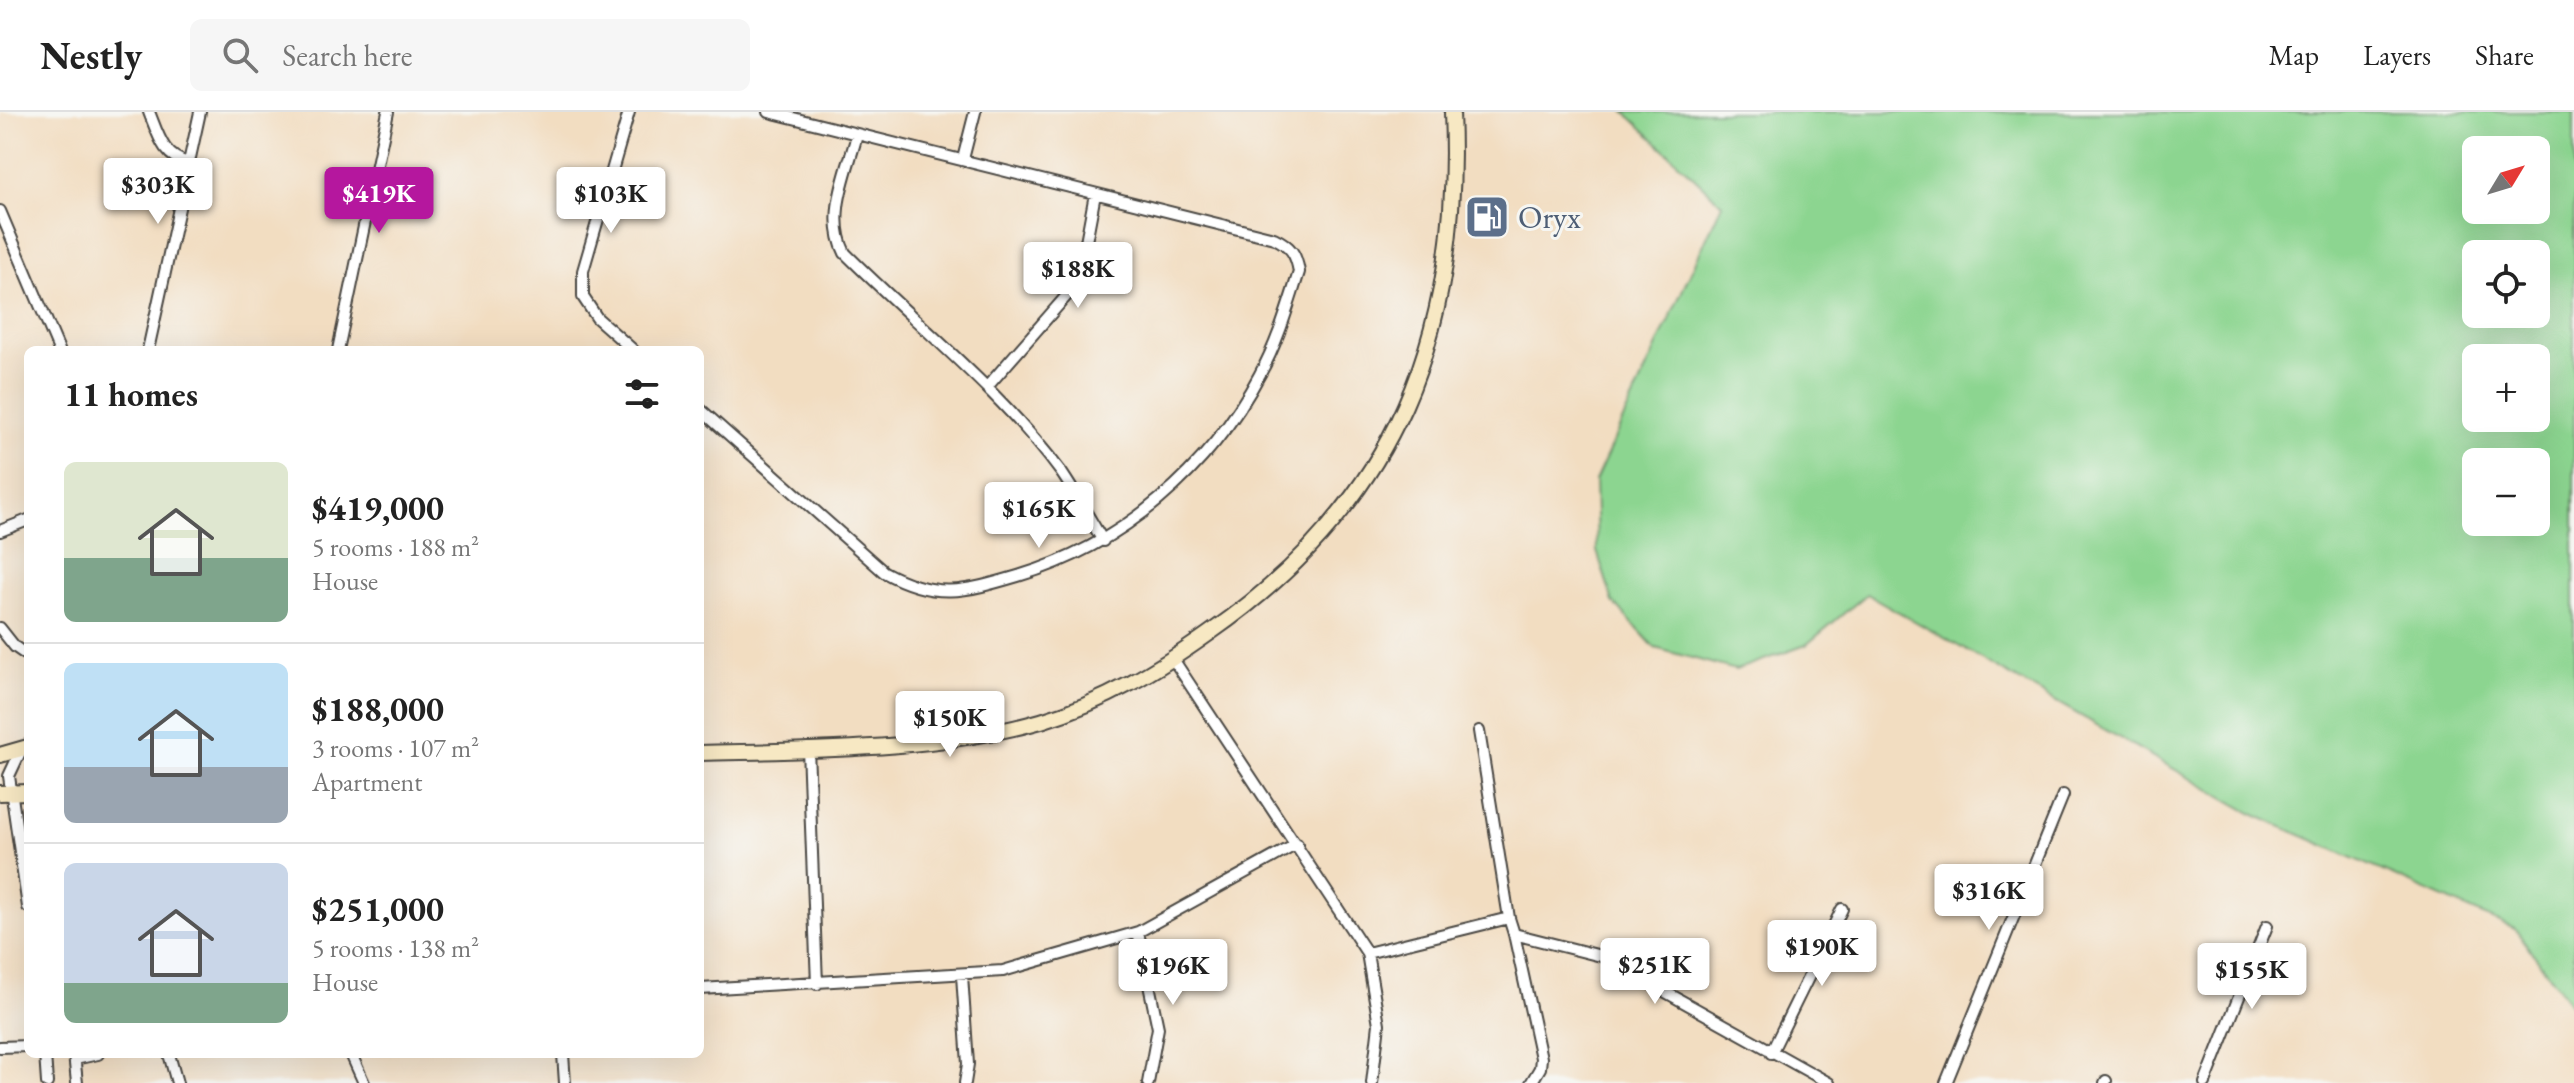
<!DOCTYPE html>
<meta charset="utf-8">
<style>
body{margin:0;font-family:"EB Garamond",serif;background:#f6f6f6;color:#222;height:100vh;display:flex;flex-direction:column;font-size:30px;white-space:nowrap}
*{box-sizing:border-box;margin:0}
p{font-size:26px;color:#767676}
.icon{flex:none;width:44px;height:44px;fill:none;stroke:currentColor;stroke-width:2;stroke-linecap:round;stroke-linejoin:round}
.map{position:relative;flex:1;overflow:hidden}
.sheet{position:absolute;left:24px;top:234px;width:680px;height:712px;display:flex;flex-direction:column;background:#fff;border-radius:12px;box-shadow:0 8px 32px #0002}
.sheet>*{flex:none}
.needle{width:52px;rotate:52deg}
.buttons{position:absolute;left:2462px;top:24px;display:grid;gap:16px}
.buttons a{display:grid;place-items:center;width:88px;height:88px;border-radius:12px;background:#fff;box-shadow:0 8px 32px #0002;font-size:40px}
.price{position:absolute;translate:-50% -68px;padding:0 18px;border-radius:8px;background:#fff;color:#222;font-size:26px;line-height:52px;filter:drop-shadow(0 2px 4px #0008)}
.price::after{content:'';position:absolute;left:50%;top:48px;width:24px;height:18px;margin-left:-12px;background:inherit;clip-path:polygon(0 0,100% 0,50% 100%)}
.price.on{background:#b5179e;color:#fff}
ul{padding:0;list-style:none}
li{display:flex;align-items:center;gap:24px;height:200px;padding:0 40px}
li+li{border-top:2px solid #e0e0e0}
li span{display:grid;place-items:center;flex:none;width:224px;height:160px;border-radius:12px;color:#555}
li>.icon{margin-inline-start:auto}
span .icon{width:96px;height:96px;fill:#fffc;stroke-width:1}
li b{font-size:34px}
h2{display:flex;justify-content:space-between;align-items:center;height:96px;padding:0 40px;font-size:34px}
header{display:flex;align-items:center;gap:48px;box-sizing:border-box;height:112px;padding:0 40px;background:#fff;border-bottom:2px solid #e0e0e0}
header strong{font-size:38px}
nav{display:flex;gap:44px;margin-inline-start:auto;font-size:28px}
.search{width:560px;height:72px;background:#f6f6f6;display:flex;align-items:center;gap:20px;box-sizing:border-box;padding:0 28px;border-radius:12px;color:#767676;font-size:30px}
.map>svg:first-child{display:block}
.green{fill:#8cd590;stroke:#5c805e;stroke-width:2;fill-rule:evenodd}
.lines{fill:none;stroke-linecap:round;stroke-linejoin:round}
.minor-casing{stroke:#494642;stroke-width:14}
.secondary-casing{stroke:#494642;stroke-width:18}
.minor{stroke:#fff;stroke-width:10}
.secondary{stroke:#f7e8c3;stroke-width:14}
.labels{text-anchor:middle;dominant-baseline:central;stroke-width:6;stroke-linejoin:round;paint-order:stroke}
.service-label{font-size:32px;fill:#4e5e75;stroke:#f6f6f2;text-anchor:start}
</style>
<header>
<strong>Nestly</strong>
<div class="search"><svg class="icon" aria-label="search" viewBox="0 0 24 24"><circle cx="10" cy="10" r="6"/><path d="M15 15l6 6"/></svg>Search here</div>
<nav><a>Map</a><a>Layers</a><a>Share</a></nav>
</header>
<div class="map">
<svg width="2574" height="971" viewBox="0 0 2574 971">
<rect width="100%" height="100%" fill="#f6f6f2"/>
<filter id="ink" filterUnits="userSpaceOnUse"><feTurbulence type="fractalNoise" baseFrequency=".0125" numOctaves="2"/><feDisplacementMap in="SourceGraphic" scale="16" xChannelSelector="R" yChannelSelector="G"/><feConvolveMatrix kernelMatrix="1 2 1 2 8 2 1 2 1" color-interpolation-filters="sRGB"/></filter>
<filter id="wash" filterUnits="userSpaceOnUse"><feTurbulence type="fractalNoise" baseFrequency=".006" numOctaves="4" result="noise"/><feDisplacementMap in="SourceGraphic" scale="32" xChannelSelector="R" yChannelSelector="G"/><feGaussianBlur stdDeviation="1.8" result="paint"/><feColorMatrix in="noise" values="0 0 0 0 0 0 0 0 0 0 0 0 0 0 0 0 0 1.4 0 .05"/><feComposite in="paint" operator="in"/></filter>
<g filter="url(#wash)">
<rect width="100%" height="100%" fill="#f2ddc1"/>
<!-- green -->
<path class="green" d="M 1625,0 L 2574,0 L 2574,897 L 2515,817 L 2253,702 L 1867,482 L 1806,533 L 1736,558 L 1655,536 L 1613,490 L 1597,439 L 1595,369 L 1722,92 ZM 2476,38 L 2536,38 L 2536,98 L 2476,98 ZM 2476,142 L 2536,142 L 2536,202 L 2476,202 ZM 2476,246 L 2536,246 L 2536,306 L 2476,306 ZM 2476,350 L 2536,350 L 2536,410 L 2476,410 Z"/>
</g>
<g filter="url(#ink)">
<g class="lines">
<!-- minor casing -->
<g class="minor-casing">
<path id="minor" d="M 149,0 C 158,22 163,46 189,51
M 629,0 L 583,159 L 583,185 L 597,206 L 633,238
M 857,23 C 847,61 826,104 845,141 C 917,213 1000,278 1061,360 C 1076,382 1089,406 1103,429
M 963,47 L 975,0
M 0,99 L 59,238
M 148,238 L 200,0
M 338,238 L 388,0
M 987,275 L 1069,181 L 1082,151 L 1095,82
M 700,297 L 884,460 C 935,488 964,480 1018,464 C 1123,433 1209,358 1260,262 C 1278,230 1288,194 1299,160 C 1296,142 1291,134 1274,126 L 769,0
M 0,419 L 28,408
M 0,516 L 15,535 L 28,544
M 1173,547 L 1367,841 L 1379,912 L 1372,971
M 22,636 L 9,664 L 28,795
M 808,636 L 817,872
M 1509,806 L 1514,822 L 1601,844 L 1829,971
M 1138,820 L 1158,916 L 1148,971
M 1514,822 L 1541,946 L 1540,956 L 1531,971
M 1367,841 L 1509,806 L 1479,619
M 962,863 L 968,952 L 965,971
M 700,877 L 1003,859 L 1138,820 L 1297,732
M 0,935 L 28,934
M 1771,941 L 1842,797
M 45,942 L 47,971
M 74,942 L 77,971
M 169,942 L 177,971
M 351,942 L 364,971
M 563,942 L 565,971
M 75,947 L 98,942
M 1946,971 L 2063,683
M 2105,971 L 2106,969
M 2205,971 L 2267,814"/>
</g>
<!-- secondary casing -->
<g class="secondary-casing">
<path id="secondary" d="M 700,641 C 809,638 937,639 1041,609 C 1105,590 1158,558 1211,520 C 1396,391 1462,221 1452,0
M 0,643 L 28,635
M 0,681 L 28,680"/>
</g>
<!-- minor -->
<use href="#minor" class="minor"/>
<!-- secondary -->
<use href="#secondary" class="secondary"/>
</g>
</g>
<!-- icons -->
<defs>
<g id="fuel-square" transform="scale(2.3)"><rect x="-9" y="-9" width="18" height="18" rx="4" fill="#5c6f8a" stroke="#f6f6f2"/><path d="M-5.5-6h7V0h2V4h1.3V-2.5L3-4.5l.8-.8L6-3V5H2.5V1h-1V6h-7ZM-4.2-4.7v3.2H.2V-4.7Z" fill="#fff"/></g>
</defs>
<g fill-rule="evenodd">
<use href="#fuel-square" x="1487" y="105"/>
</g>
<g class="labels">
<!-- service labels -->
<g class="service-label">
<text x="1518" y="105">Oryx</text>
</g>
</g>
</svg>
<div class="buttons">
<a><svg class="needle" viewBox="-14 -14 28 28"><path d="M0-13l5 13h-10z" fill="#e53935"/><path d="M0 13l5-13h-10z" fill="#767676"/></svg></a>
<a><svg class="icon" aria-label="locate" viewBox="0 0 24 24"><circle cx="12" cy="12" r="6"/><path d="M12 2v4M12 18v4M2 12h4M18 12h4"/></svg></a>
<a>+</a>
<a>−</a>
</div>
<b class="price" style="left:158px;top:114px">$303K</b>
<b class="price on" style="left:379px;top:123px">$419K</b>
<b class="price" style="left:611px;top:123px">$103K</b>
<b class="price" style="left:1078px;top:198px">$188K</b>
<b class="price" style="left:1039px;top:438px">$165K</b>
<b class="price" style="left:950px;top:647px">$150K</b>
<b class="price" style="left:1989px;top:820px">$316K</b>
<b class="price" style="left:1822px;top:876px">$190K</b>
<b class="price" style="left:1655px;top:894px">$251K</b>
<b class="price" style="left:1173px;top:895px">$196K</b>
<b class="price" style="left:2252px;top:899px">$155K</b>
<section class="sheet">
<h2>11 homes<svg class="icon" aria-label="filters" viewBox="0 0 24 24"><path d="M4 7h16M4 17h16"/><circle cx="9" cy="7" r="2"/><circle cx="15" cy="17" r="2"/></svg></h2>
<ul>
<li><span style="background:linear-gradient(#dfe7d0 60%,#7fa58c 0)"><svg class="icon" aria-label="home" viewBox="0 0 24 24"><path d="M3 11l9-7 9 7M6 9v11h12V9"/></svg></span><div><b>$419,000</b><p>5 rooms · 188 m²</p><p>House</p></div></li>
<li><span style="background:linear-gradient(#bfe0f5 65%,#9aa5b1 0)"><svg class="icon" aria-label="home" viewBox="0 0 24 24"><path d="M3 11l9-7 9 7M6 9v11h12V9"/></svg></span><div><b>$188,000</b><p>3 rooms · 107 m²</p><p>Apartment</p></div></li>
<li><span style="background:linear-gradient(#c9d6e8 75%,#7fa58c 0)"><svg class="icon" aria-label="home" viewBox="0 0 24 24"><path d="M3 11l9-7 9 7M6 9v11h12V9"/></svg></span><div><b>$251,000</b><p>5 rooms · 138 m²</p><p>House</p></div></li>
</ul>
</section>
</div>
